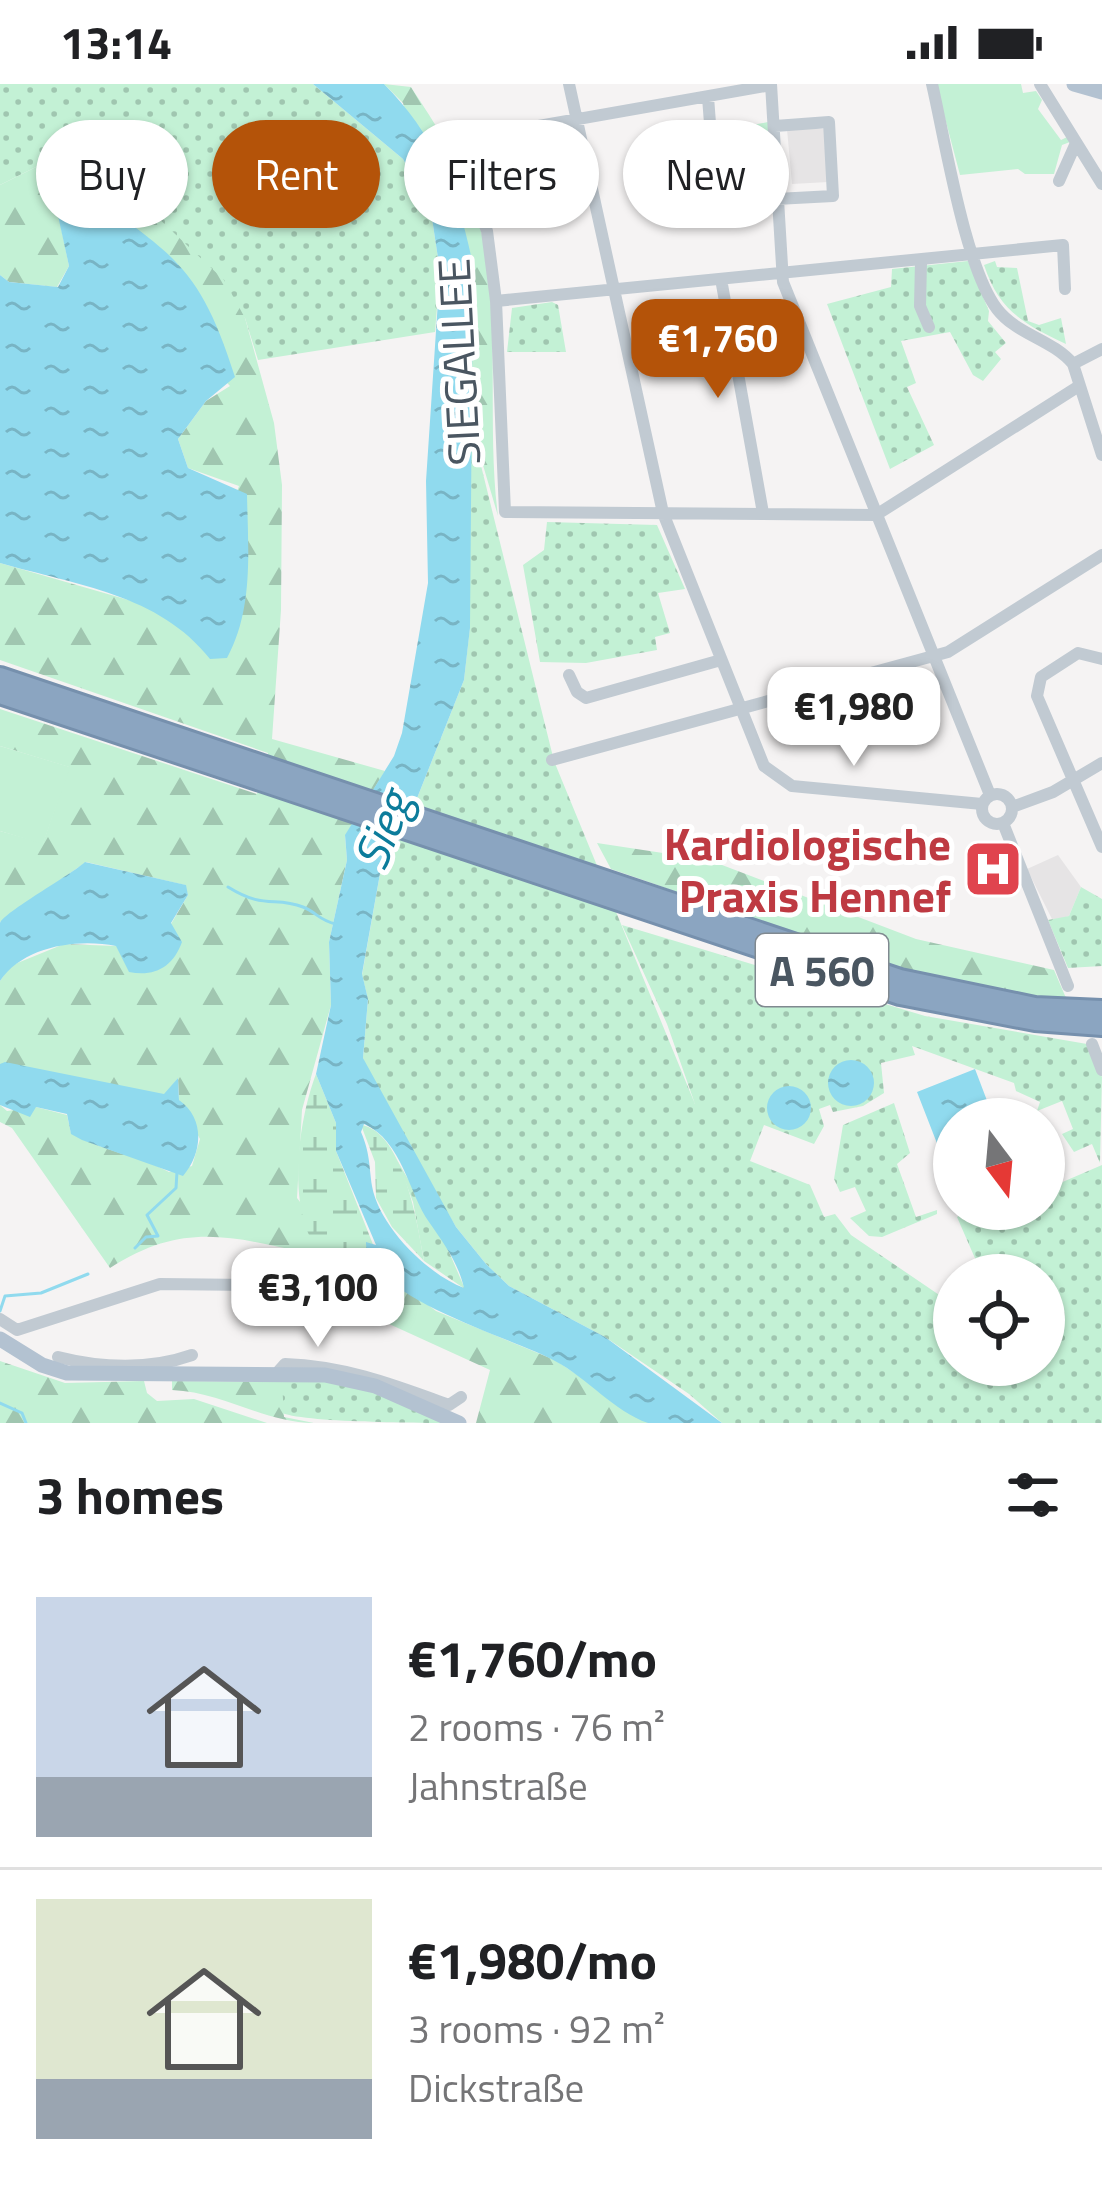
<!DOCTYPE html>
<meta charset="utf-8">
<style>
body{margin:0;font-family:"Titillium Web",sans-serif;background:#f6f6f6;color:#202124;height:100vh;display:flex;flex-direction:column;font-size:45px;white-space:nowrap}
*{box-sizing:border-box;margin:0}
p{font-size:39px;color:#757577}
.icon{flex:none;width:66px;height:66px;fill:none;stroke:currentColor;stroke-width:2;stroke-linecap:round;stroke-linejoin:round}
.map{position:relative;height:1339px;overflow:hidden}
.panel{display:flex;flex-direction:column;background:#fff;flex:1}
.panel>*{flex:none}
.top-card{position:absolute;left:36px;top:36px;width:1032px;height:108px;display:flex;gap:24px}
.needle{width:78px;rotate:164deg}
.fabs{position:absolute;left:933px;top:1014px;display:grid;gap:24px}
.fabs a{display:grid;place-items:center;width:132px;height:132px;border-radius:50%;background:#fff;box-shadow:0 3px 9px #0004;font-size:60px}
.price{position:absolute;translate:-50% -102px;padding:0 27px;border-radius:24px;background:#fff;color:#222;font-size:39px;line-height:78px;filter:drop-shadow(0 3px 6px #0008)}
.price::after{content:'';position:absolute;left:50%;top:72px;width:36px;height:27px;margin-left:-18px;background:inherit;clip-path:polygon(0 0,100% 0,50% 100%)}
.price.selected{background:#b45309;color:#fff}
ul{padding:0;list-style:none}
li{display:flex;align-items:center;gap:36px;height:300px;padding:0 36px}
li+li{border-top:3px solid #e0e0e0}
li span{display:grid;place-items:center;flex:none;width:336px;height:240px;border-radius:0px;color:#555}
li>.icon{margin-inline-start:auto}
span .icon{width:144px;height:144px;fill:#fffc;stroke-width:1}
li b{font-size:51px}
h2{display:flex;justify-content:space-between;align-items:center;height:144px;padding:0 36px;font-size:51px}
.tag{padding:0 42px;border-radius:54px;background:#fff;box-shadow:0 3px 9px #0004;font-size:42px;line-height:108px}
.tag.selected{background:#b45309;color:#fff}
.status{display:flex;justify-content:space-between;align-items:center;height:84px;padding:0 60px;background:#fff;direction:ltr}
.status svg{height:33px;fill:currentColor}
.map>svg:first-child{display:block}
.education{fill:#e6e4e5}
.grass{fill:url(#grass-dots)}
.forest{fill:url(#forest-firs)}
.wetland{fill:url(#wetland-marsh)}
.park{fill:#c3f1d5}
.water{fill:url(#water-ripples);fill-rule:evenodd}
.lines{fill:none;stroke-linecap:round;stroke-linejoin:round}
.stream{stroke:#90daee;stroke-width:3}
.highway-casing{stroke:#7690ad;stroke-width:24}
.minor{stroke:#c1cad2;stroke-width:12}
.major{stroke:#b3c2d1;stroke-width:15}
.highway{stroke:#8ba5c1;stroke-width:18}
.labels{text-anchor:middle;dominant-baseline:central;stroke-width:10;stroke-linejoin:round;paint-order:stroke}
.shield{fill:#fff;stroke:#808990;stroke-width:3}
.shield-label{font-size:42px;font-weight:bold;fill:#4a5661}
.street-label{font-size:45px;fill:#4a5661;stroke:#fff}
.health-label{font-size:45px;font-weight:bold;fill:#be3a42;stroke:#fff;text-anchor:end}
.water-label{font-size:48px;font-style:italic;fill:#0c7c9b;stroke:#fff}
</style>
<div class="status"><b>13:14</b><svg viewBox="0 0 49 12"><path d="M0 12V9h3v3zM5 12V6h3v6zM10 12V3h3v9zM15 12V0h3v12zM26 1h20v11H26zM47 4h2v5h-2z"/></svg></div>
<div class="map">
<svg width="1102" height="1339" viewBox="0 0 1102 1339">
<defs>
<pattern id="grass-dots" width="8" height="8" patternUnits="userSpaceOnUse" patternTransform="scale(3)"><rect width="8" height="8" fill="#c3f1d5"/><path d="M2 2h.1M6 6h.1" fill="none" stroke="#a0c6b0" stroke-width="1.8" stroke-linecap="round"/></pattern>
<pattern id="forest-firs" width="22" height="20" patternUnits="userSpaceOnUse" patternTransform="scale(3)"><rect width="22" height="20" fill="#c3f1d5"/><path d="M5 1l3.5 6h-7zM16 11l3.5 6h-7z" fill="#a0c6b0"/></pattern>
<pattern id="wetland-marsh" width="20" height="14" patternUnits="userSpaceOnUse" patternTransform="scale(3)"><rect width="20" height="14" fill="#c3f1d5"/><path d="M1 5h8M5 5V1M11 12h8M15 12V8" fill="none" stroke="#a0c6b0"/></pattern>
<pattern id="water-ripples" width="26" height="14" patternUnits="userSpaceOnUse" patternTransform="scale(3)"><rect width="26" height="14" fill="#90daee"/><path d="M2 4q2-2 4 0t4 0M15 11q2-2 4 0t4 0" fill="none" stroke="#78b4c4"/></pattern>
</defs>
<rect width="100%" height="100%" fill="#f5f3f3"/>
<!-- education -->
<path class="education" d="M 787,45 L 824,45 L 828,98 L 792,100 Z
M 1058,771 L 1081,803 L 1069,832 L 1053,837 L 1027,785 Z"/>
<!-- grass -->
<path class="grass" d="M 0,0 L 313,0 L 403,75 L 431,128 L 440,187 L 435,248 L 258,276 L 245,234 L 46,78 L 0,101 Z
M 968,177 L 989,227 L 988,237 L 1006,259 L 995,268 L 1001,275 L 983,297 L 973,291 L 950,248 L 901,257 L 916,299 L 907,303 L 934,361 L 890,385 L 827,220 L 891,203 L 892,185 Z
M 995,177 L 997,183 L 1017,184 L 1028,237 L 1039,241 L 1061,234 L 1066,260 C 1024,240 999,227 984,181 Z
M 552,218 L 558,221 L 566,268 L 507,268 L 512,224 Z
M 470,337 L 554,677 L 695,1020 L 667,940 L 622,841 L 925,932 L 1087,960 L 1102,993 L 1100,1079 L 1092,1060 L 1074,1068 L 1062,1050 L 1073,1045 L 1062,1017 L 1037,1027 L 1040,1018 L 1016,1007 L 1014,999 L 912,962 L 915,971 L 881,979 L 884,1009 L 863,1022 L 833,1028 L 830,1021 L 819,1025 L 824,1042 L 814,1060 L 764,1041 L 750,1077 L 810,1101 L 824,1133 L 835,1130 L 851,1151 L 954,1221 L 954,1281 L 1044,1281 L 1044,1191 L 977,1191 L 981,1188 L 957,1133 L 971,1125 L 1044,1125 L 1044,1106 L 1102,1081 L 1102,1339 L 722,1339 L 689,1310 L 605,1253 L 509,1202 L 486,1180 L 456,1143 L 371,998 L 363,974 L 368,915 L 362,891 L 381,784 L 402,752 L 464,596 L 470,543 Z
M 547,438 L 657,441 L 685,505 L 658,509 L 670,549 L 655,553 L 657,566 L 586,579 L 540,578 L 523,481 L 544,466 Z
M 1081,803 L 1102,815 L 1102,882 L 1068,884 L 1048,836 L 1069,832 Z
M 894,1019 L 910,1069 L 897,1080 L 916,1133 L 937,1126 L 937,1130 L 882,1153 L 869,1152 L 850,1134 L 866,1127 L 855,1103 L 840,1108 L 834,1095 L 843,1041 Z
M 397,1076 L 446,1161 L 465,1205 L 424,1177 L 413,1118 Z
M 370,1296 L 460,1339 C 426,1339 300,1339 280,1328 L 282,1298 Z"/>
<!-- forest -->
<path class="forest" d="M 384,0 L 411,3 C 435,40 459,75 473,117 C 505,216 485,330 498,432 L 470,337 L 468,272 L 403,19 Z
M 46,78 L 121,99 L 224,196 L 245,234 L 274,339 L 282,401 L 281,526 L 272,655 L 385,687 L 345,752 L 347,776 L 329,858 L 331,921 L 302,1026 L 297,1114 L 356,1191 L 410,1207 L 436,1227 L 555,1276 L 649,1339 L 476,1339 L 490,1286 L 330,1213 L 307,1169 C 229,1152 182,1138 110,1184 L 12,1044 L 0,1038 L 0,1021 L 7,1027 L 36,1023 L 67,1031 L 71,1049 C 101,1067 138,1071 169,1088 L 192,1082 L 200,1055 L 179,1016 L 178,994 L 165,1011 L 0,980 L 0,897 L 10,882 L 64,860 L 116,862 L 171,840 L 188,811 L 185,801 L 86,778 L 0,838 L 0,747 L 43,759 L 69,683 L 0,662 L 0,625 L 257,710 L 268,669 L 0,576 L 0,479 L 139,519 L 186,544 L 239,402 L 188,384 L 178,355 L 206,317 L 230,302 L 56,119 L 69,182 L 57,203 L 9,198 L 0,191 L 0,101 Z
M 597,759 L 709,776 L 916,855 L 1054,886 L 1066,914 C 910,905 758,834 611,785 Z
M 0,1277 L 65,1299 L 144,1297 L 147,1309 L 157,1317 L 194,1315 L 267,1339 L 0,1339 Z
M 172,1297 L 282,1298 L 284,1333 L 314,1339 C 265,1339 223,1308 172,1306 Z"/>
<!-- wetland -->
<path class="wetland" d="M 316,990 L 336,1039 L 336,1067 L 374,1163 L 410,1207 C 386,1197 353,1196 332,1180 C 282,1145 297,1040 316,990 Z
M 361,1041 C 403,1047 418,1141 424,1177 L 392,1143 L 376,1114 L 375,1078 Z"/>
<!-- park -->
<path class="park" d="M 936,0 L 1021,0 L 1023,9 L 1036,7 L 1042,16 L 1038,25 L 1061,56 L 1067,53 L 1070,58 L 1062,61 L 1054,90 L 1025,90 L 1018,85 L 960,91 Z
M 768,38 L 772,111 L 720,114 L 716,48 Z
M 0,662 L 70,683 L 43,760 L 0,747 Z"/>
<!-- water -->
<path class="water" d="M 313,0 L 384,0 C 435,51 460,112 473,182 L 470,544 L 464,596 L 402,752 L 381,784 L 362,890 L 368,915 L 363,974 L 456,1143 L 486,1180 L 509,1202 L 605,1253 L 722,1339 C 701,1339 668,1339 648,1339 C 615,1328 586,1293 555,1277 C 514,1254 364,1213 366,1158 L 376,1161 L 336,1067 L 336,1039 L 316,990 L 331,921 L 329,858 L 347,776 L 345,751 L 394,672 L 402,649 L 428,499 L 426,397 L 440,187 L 431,128 L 403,75 ZM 364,1040 C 402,1056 409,1110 429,1138 C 444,1160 458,1178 464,1204 C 427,1190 379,1142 372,1102 C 369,1081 370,1069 361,1048 Z
M 86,109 C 176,171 201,186 235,293 L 206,317 L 178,355 L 188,384 L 247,410 C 248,466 254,524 227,574 L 210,575 C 159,510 76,501 0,479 L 0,191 L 9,198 L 58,203 L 69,182 L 55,118 Z
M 85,778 L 186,801 L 188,811 L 171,839 L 182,858 C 173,883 155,893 129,888 L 116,862 C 78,854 23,862 0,897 C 0,879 0,855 0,839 C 3,829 72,790 85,778 Z
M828 999a23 23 0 1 1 46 0a23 23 0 1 1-46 0Z
M 5,978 L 164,1010 L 178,994 L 179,1016 C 205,1034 203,1069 183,1092 L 82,1056 L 71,1050 L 67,1030 L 36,1023 L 30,1033 L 0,1021 L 0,980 Z
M 975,985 L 994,1035 L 954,1035 L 954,1103 L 917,1008 Z
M767 1024a22 22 0 1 1 44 0a22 22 0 1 1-44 0Z"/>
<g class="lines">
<!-- stream -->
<path class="stream" d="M 228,803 C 265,826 274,812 303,823 C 316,828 320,837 336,840
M 135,1164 L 146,1153 L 158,1152 L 147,1131 L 176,1104 L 177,1088
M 0,1227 L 5,1212 L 41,1209 L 88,1190
M 0,1319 L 22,1329 L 26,1339"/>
<!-- highway casing -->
<g class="highway-casing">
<path id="highway" d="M 0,593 L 900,895 L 1035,923 L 1102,926
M 0,610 L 900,911 L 1035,937 L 1102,942"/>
</g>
<!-- minor -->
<path class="minor" d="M 569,0 L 663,429 L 764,682 L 792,702 L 982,720
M 771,0 L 783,198 L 990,711
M 932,0 C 945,56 965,183 997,225 C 1017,251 1052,255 1073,280 L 1102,371
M 1040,0 L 1102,100
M 771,1 L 453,57 L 487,147 L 496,217 L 505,428 L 876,431 L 1079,302
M 708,13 L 716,118 L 833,112 L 829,38 L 775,42
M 1059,97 L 1076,59
M 921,178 L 920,222 L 929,243
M 721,195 L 763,429
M 496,217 L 1063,161 L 1065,205
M 1073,280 L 1102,265
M 1102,575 L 1078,569 L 1041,593 L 1037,612 L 1102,763
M 569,591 L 577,608 L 586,614 L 721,576
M 552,676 L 948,568 L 1102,471
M982 725a15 15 0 1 1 30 0a15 15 0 1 1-30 0Z
M 1012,723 L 1053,708 L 1102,679
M 1003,739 L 1068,902
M 1092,960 L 1102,986
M 0,1235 L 17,1246 L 160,1200 L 251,1201 L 277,1175 L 293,1178 L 302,1188
M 58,1273 C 101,1284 150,1286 192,1271
M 277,1289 L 285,1280 C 345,1282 394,1301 449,1321 L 461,1313"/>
<!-- major -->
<path class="major" d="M 1074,0 L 1102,8
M 0,1255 L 42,1281 L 67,1289 L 325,1291 L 375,1302 L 459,1339"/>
<!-- highway -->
<use href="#highway" class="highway"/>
</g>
<!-- icons -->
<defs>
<g id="hospital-square" transform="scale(3)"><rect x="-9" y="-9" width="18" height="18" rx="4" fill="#e0444e" stroke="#fff"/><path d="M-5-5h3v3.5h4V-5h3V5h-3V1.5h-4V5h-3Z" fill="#fff"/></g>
</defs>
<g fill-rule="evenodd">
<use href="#hospital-square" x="993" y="785"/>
</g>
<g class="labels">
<!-- shield labels -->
<rect class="shield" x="756" y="850" width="132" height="72" rx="9"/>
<g class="shield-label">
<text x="822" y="886">A 560</text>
</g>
<!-- street labels -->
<g class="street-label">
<text transform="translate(458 278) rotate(-93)">SIEGALLEE</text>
</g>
<!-- health labels -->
<g class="health-label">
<text x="951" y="759">Kardiologische<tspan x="951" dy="52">Praxis Hennef</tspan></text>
</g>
<!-- water labels -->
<g class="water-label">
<text transform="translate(382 746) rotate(-69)">Sieg</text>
</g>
</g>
</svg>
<div class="fabs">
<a><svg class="needle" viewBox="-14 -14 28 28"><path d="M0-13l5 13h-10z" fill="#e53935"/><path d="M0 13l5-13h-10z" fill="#757577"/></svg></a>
<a><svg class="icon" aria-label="locate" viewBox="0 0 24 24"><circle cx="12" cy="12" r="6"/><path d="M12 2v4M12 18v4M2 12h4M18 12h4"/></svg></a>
</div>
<b class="price selected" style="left:718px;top:317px">€1,760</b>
<b class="price" style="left:854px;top:685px">€1,980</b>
<b class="price" style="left:318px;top:1266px">€3,100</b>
<div class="top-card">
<a class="tag">Buy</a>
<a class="tag selected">Rent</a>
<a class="tag">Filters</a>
<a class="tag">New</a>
</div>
</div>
<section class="panel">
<h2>3 homes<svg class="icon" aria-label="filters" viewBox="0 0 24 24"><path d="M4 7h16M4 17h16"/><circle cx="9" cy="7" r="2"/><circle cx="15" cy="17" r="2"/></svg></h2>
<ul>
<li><span style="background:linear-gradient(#c9d6e8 75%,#9aa5b1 0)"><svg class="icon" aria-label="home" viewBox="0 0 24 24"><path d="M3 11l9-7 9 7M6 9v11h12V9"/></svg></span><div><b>€1,760/mo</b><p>2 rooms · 76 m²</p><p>Jahnstraße</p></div></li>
<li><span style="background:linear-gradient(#dfe7d0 75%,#9aa5b1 0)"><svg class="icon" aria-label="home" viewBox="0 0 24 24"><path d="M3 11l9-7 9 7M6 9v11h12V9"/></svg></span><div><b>€1,980/mo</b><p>3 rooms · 92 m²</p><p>Dickstraße</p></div></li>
</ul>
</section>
